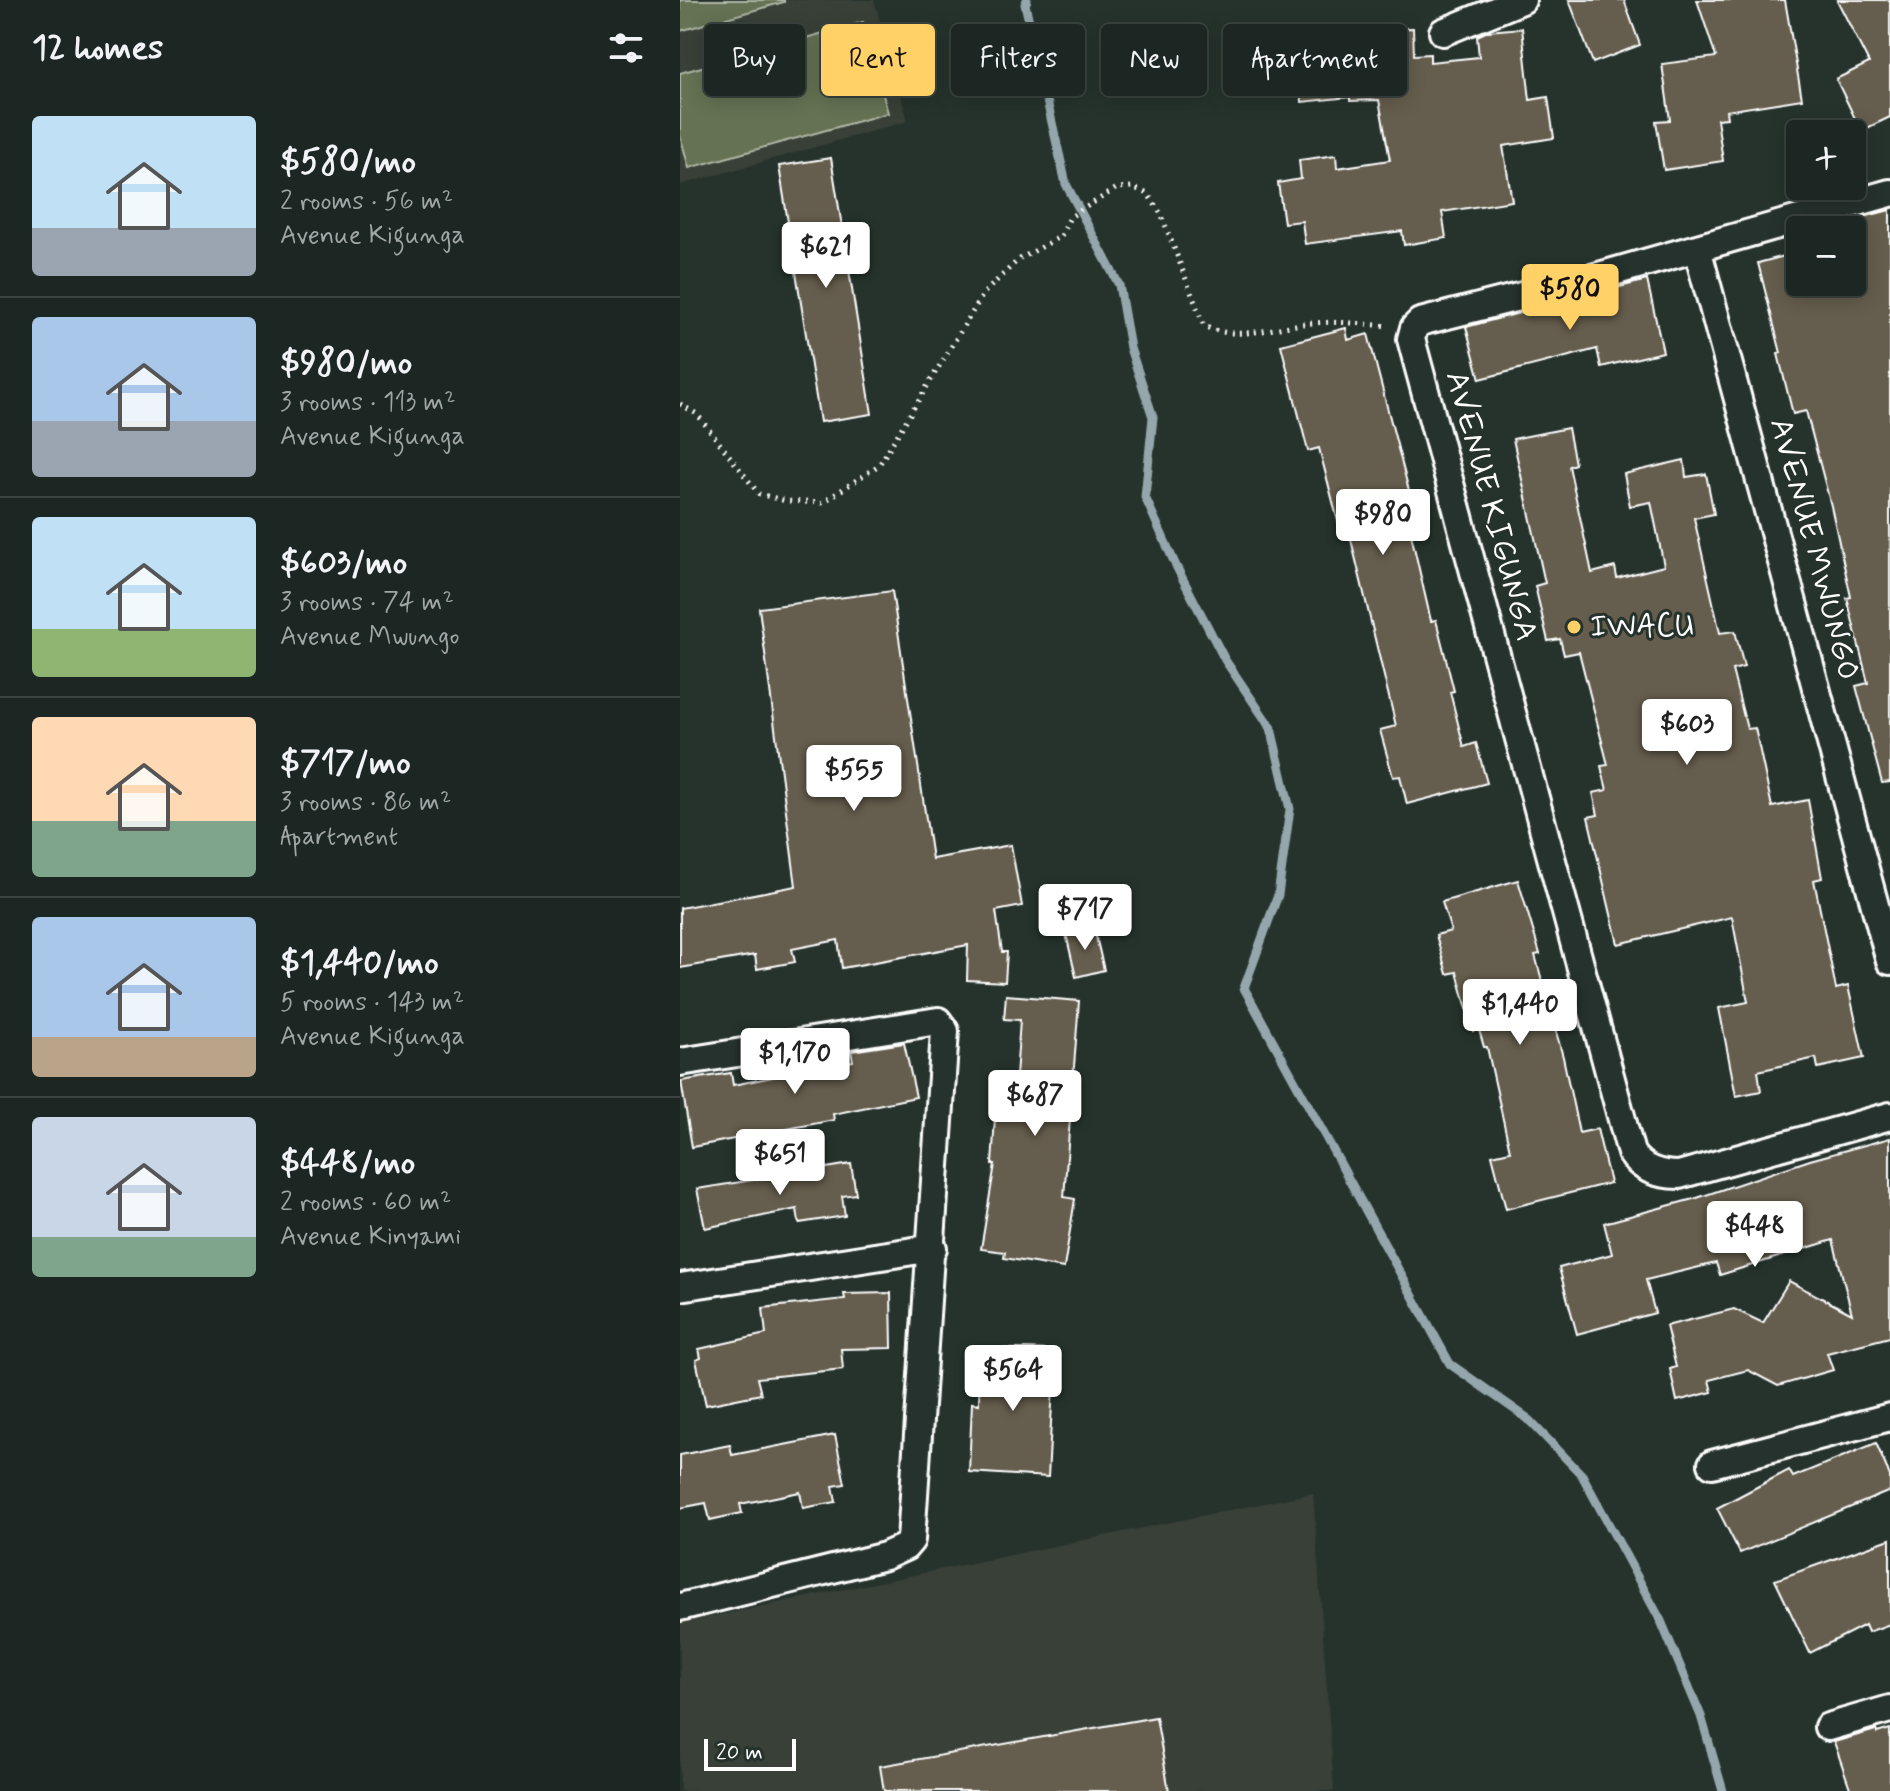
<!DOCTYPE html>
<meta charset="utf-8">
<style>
body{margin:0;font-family:Mynerve,sans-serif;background:#29322f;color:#f1f3f6;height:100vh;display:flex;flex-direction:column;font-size:30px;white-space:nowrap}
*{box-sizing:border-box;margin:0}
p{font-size:26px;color:#a0a5a5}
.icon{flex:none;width:44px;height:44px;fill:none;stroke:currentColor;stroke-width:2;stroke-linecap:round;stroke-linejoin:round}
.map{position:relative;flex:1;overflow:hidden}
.drawer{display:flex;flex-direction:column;background:#1c2622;width:680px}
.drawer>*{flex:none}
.guide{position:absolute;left:24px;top:24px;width:760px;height:72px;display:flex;gap:16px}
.controls{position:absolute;left:1106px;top:120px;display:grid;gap:16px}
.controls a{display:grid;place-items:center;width:80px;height:80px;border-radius:8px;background:#1c2622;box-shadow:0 4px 20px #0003,0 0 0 2px #3a4340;font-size:40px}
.scale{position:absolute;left:24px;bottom:20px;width:92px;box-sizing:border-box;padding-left:8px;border:4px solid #fff;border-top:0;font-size:22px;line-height:28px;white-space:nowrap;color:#fff;-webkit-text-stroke:6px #26332d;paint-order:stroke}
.price{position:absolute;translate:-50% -68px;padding:0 18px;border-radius:8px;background:#fff;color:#222;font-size:26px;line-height:52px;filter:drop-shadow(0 2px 4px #0008)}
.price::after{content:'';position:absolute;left:50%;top:48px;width:24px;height:18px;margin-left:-12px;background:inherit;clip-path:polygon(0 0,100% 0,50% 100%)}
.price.selected{background:#ffd166;color:#111}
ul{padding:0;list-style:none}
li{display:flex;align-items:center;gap:24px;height:200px;padding:0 32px}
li+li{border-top:2px solid #3a4340}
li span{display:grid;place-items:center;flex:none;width:224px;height:160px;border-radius:8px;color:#555}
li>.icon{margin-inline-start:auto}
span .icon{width:96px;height:96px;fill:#fffc;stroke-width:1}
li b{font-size:34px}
h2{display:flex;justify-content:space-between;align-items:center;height:96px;padding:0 32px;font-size:34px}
.tag{padding:0 28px;border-radius:8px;background:#1c2622;box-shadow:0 4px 20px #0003,0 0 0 2px #3a4340;font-size:28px;line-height:72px}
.tag.selected{background:#ffd166;color:#111}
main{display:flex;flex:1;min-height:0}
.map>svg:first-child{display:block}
.built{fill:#394037}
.green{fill:#657253;stroke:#b2b8a9;stroke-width:2}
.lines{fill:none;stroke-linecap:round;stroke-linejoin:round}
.stream{stroke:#95a7ac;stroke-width:9}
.building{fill:#655d4e;stroke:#fff;stroke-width:2}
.street-casing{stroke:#fff;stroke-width:32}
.path{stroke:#fff;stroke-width:5;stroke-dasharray:2 6;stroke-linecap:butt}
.street{stroke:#26332d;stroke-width:26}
.poi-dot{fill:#ffd166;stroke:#26332d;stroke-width:3}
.labels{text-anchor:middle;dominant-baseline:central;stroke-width:6;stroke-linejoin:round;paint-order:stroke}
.street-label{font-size:32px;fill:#fff;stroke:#26332d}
.poi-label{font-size:32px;fill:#fff;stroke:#26332d;text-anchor:start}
</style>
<main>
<section class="drawer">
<h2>12 homes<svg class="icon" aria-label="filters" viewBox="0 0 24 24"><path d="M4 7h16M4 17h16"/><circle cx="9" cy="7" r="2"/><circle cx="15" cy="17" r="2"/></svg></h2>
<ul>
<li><span style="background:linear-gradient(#bfe0f5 70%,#9aa5b1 0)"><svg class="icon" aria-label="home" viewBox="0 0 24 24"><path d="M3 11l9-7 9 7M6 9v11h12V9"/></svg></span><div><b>$580/mo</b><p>2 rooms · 56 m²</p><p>Avenue Kigunga</p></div></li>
<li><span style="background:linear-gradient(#a9c7e8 65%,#9aa5b1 0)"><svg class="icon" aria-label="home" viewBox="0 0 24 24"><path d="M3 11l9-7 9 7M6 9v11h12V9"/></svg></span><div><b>$980/mo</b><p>3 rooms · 113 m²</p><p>Avenue Kigunga</p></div></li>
<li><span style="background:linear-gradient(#bfe0f5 70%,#8fb573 0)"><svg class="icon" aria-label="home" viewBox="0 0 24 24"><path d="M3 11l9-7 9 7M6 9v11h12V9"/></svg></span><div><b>$603/mo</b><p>3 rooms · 74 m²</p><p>Avenue Mwungo</p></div></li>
<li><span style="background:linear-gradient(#ffd9b3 65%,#7fa58c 0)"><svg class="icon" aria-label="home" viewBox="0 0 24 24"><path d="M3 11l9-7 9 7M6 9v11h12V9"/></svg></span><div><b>$717/mo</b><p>3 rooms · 86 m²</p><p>Apartment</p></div></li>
<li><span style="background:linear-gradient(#a9c7e8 75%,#b9a48a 0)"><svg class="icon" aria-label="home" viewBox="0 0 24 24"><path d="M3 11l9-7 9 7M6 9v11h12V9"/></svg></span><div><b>$1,440/mo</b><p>5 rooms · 143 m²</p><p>Avenue Kigunga</p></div></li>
<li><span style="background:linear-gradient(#c9d6e8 75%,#7fa58c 0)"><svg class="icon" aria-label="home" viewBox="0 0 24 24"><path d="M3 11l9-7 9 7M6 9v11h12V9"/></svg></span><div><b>$448/mo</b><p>2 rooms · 60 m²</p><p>Avenue Kinyami</p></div></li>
</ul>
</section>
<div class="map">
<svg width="1210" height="1791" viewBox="0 0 1210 1791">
<rect width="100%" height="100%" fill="#26332d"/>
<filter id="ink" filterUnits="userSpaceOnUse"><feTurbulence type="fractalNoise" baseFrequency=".0125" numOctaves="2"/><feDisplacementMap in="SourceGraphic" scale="16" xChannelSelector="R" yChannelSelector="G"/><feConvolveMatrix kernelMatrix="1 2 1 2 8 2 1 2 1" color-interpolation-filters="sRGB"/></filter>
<g filter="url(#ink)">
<!-- built -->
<path class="built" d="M 0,0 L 194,0 L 228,121 L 0,185 Z
M 633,1493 L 654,1791 L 0,1791 L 0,1623 Z"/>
<!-- green -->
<path class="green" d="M 0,0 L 104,0 L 104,2 L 0,31 Z
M 183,22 L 208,113 L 9,168 L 0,135 L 0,73 Z"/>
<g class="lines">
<!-- stream -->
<path class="stream" d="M 347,0 L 345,4 L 386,184 L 439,285 L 450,348 L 473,417 L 465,497 L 496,566 L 545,660 L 591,728 L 610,809 L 598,895 L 564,988 L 770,1364 L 847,1418 L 902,1475 L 981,1621 L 1021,1716 L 1043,1791"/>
</g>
<!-- building -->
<path class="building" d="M 889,0 L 944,0 L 960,45 L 913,63 Z
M 1017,0 L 1105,0 L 1122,99 L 1046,111 L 1047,118 L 1037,119 L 1043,161 L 984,170 L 976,121 L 990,120 L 982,64 L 1036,57 Z
M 1157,0 L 1210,0 L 1210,117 L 1181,131 L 1156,79 L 1189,63 Z
M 733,28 L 734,55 L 750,54 L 750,62 L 799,57 L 797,36 L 808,31 L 842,28 L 850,100 L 868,97 L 874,138 L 823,146 L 832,201 L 762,212 L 766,238 L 724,245 L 722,231 L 625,244 L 622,221 L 604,223 L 598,183 L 621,179 L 619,160 L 656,155 L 657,168 L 710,160 L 699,100 L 670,101 L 670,97 L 622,102 L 618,51 L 693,45 L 692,29 Z
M 151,158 L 192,414 L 140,422 L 99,166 Z
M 1210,210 L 1210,782 L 1202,783 L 1176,686 L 1188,683 L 1167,598 L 1171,597 L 1151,506 L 1126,411 L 1113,414 L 1098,354 L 1101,353 L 1078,263 L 1120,252 L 1120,282 L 1172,282 L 1172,220 Z
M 967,280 L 983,352 L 921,367 L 917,349 L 800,379 L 786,327 Z
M 666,328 L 668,340 L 688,334 L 733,506 L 725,508 L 751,621 L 756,620 L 774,691 L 770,692 L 784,747 L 796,743 L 807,783 L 727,804 L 720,776 L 713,777 L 700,730 L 716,726 L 667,523 L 659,525 L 639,448 L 628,451 L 601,345 Z
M 888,428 L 895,464 L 889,466 L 912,573 L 935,567 L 937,578 L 984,566 L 971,502 L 950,506 L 944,474 L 1004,460 L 1006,477 L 1026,474 L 1034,514 L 1014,518 L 1040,633 L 1055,631 L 1064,667 L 1052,670 L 1067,729 L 1075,728 L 1092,807 L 1128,800 L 1142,878 L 1134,880 L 1156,989 L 1168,986 L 1184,1058 L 1138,1068 L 1136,1058 L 1078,1071 L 1081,1091 L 1056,1096 L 1039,1008 L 1068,1002 L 1052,917 L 938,944 L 908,817 L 918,815 L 913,793 L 927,790 L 921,766 L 928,765 L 899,652 L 884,655 L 880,639 L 868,641 L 855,586 L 865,583 L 833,439 Z
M 212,591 L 252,859 L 331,845 L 342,906 L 316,911 L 322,952 L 327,952 L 325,982 L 287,980 L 288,945 L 162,968 L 158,940 L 112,949 L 115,962 L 77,969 L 75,955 L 0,968 L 0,908 L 116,886 L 79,608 Z
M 838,880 L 860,954 L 855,955 L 883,1057 L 899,1133 L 917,1129 L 930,1183 L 826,1209 L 812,1155 L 830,1151 L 807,1047 L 804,1047 L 799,1030 L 793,1031 L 777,972 L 767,974 L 756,935 L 771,931 L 762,902 Z
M 414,928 L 424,970 L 396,977 L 386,934 Z
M 326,995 L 399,1001 L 384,1197 L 395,1199 L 384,1268 L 324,1258 L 325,1252 L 301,1249 L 315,1164 L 312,1164 L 315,1118 L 333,1119 L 340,1020 L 324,1019 Z
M 224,1043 L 236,1097 L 153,1114 L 154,1120 L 12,1147 L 1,1081 L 51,1073 L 53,1085 L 173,1061 L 171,1051 Z
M 1210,1138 L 1210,1337 L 1147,1353 L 1153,1370 L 1098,1386 L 1068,1370 L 1029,1380 L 1032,1392 L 997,1401 L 990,1369 L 996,1367 L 986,1326 L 1054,1309 L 1083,1323 L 1109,1281 L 1172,1314 L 1153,1240 L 1040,1275 L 1036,1263 L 966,1280 L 975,1313 L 897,1334 L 879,1268 L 932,1254 L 924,1223 L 1017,1198 L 1130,1160 Z
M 171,1164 L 176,1194 L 162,1196 L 165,1216 L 119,1223 L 117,1209 L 25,1228 L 17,1189 Z
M 211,1293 L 212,1348 L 161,1349 L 163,1369 L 77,1378 L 81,1394 L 26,1405 L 16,1360 L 21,1358 L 19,1349 L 86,1334 L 83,1308 L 165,1299 L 164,1294 Z
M 300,1348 L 375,1350 L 368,1477 L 289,1472 L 292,1403 L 299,1404 Z
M 155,1435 L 165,1484 L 153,1486 L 156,1502 L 123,1508 L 120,1492 L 60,1504 L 62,1513 L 30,1520 L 26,1503 L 0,1508 L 0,1455 L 50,1445 L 52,1455 Z
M 1196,1443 L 1210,1476 L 1210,1491 L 1060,1553 L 1037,1508 L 1109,1470 L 1113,1477 Z
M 1210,1539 L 1210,1624 L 1188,1632 L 1185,1625 L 1130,1653 L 1095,1580 Z
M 476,1717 L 489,1791 L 204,1791 L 200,1766 Z
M 1210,1729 L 1210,1791 L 1171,1791 L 1154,1742 L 1196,1730 L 1197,1733 Z"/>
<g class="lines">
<!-- street casing -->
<g class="street-casing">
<path id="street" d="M 763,32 L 842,0
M 1210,193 L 905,280 L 740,322 L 734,328 L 731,339 L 951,1153 C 962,1170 979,1175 999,1175 L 1210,1116
M 1017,248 L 1210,961
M 0,1062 L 258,1021 L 265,1031 L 231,1540 L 225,1547 L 205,1556 L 0,1607
M 0,1287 L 253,1248
M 1032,1464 L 1210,1417
M 1148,1727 L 1210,1709"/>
</g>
<!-- path -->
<path class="path" d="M 0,404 L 17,414 L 79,494 L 106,501 L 142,503 L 199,465 L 304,293 L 338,260 L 381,236 L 390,217 L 437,188 L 452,187 L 468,194 L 481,214 L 524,326 C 560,343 596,325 634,323 C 659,321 684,324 709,326"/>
<!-- street -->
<use href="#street" class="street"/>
</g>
</g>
<!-- markers -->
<circle class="poi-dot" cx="894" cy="627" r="8"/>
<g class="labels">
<!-- street labels -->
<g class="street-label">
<text transform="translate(811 506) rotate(75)">AVENUE KIGUNGA</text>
<text transform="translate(1134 549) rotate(75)">AVENUE MWUNGO</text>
</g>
<!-- poi labels -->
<g class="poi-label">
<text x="910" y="627">IWACU</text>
</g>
</g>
</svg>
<div class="controls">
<a>+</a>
<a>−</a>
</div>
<div class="scale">20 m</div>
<b class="price" style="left:146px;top:290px">$621</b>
<b class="price selected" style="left:890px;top:332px">$580</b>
<b class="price" style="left:703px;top:557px">$980</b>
<b class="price" style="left:1007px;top:767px">$603</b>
<b class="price" style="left:174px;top:813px">$555</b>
<b class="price" style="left:405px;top:952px">$717</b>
<b class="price" style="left:840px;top:1047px">$1,440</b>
<b class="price" style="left:115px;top:1096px">$1,170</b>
<b class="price" style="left:355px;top:1138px">$687</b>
<b class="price" style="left:100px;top:1197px">$651</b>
<b class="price" style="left:1075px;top:1269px">$448</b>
<b class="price" style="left:333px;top:1413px">$564</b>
<div class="guide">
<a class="tag">Buy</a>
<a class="tag selected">Rent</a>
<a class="tag">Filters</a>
<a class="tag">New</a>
<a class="tag">Apartment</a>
</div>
</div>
</main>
